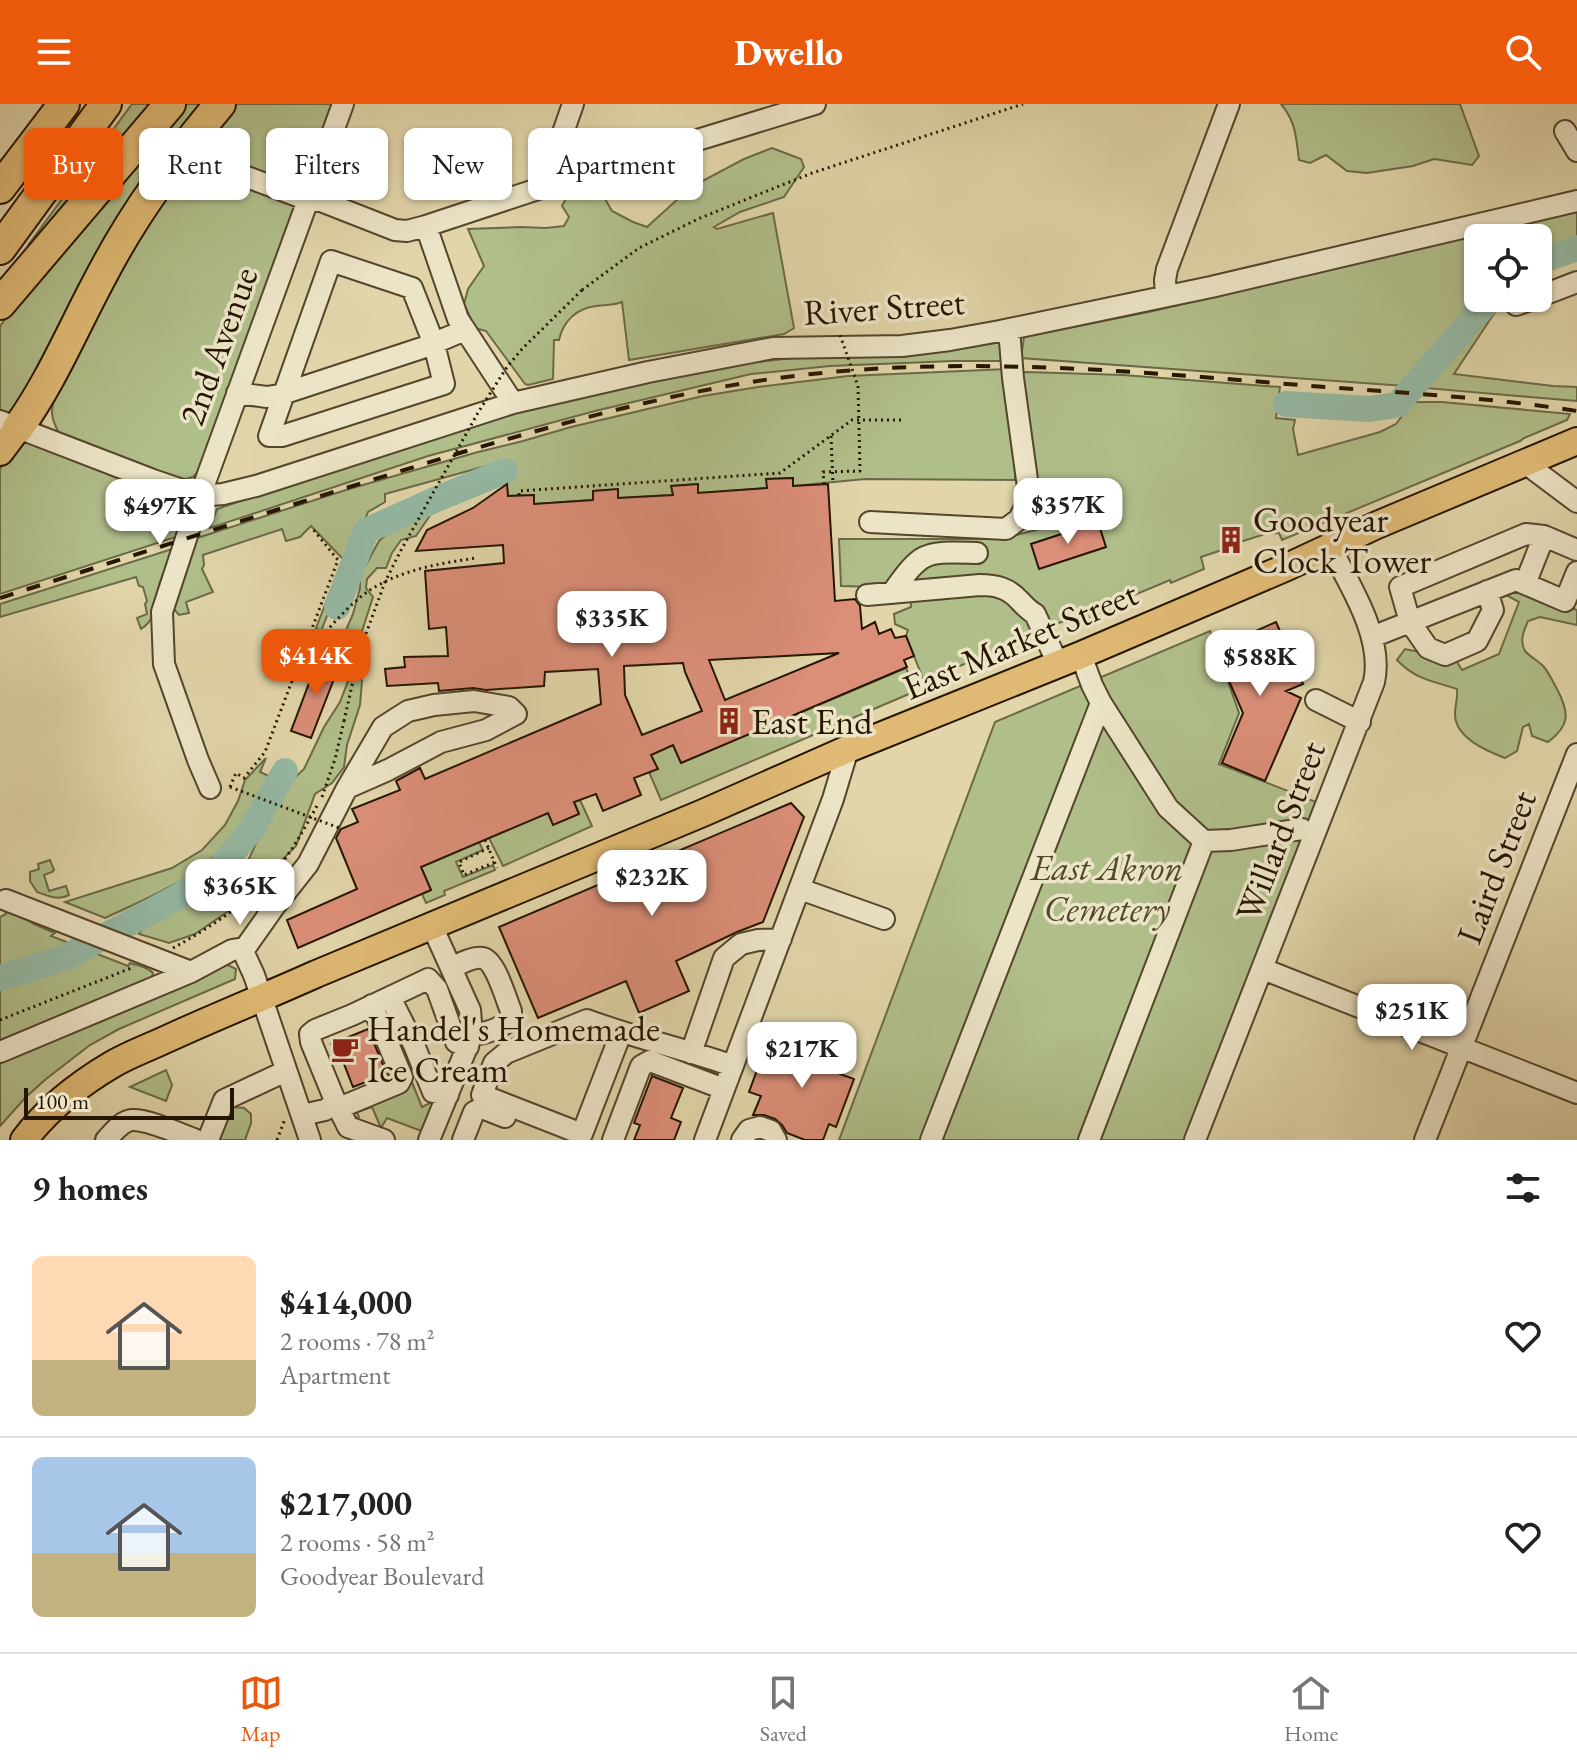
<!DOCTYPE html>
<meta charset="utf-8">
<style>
body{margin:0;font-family:"EB Garamond",serif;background:#f2f2f2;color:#222;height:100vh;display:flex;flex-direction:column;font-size:30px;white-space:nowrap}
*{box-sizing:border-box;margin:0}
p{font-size:26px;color:#767676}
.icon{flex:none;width:44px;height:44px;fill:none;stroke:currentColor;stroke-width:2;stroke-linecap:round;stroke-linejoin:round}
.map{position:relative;height:1036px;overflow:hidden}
.details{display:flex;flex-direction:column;background:#fff;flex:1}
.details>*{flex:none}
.guide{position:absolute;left:24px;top:24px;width:800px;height:72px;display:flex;gap:16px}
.buttons{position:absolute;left:1464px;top:120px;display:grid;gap:16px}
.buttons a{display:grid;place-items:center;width:88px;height:88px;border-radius:12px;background:#fff;box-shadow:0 2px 6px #0004;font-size:40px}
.scale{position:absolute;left:24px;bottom:20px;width:210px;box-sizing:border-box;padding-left:8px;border:4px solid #251501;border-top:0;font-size:22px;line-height:28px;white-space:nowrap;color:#251501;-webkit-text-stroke:6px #ece4c7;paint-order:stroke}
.price{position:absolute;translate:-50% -68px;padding:0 18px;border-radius:16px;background:#fff;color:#222;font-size:26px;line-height:52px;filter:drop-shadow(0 2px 4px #0008)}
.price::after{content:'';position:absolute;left:50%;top:48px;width:24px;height:18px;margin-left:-12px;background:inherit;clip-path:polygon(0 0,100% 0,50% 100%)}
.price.selected{background:#ea580c;color:#fff}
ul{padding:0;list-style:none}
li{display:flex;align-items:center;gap:24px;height:200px;padding:0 32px}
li+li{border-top:2px solid #e0e0e0}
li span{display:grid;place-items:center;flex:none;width:224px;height:160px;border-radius:12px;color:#555}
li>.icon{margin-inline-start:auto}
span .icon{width:96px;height:96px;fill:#fffc;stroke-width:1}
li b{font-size:34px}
h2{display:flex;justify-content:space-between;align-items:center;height:96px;padding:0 32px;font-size:34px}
.chip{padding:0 28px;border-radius:12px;background:#fff;box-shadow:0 2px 6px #0004;font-size:28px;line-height:72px}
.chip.selected{background:#ea580c;color:#fff}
header{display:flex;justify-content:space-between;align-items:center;height:104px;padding:0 32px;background:#ea580c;color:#fff;font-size:36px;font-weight:800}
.menu{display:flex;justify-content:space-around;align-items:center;height:112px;border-top:2px solid #e0e0e0;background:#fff;font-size:22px;color:#767676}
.menu a{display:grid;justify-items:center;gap:4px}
.menu .selected{color:#ea580c}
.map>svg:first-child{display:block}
.green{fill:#b0be8a;stroke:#6a6a46;stroke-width:2}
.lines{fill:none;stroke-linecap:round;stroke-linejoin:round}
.river{stroke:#95b9a4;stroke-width:26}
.building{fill:#db8e78;stroke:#251501;stroke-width:2;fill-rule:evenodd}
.minor-casing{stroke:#54452b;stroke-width:24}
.major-casing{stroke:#251501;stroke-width:30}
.highway-casing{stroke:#251501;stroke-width:34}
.path{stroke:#251501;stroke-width:3;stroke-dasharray:2 4;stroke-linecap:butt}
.minor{stroke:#ece4c7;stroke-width:20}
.major{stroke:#e0ba74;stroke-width:26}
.highway{stroke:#e0ba74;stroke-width:30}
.rail{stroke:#251501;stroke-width:4;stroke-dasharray:14 14;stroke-linecap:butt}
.path-bridge{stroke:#251501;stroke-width:3;stroke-dasharray:2 4;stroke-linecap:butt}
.labels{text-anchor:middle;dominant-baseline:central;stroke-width:7;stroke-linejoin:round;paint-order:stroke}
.street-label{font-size:36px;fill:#251501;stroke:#ece4c7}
.poi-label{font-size:36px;fill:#251501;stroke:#ece4c7;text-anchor:start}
.park-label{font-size:36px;font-style:italic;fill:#4f482a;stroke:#ece4c7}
</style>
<header><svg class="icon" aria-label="menu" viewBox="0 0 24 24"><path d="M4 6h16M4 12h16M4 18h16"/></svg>Dwello<svg class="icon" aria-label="search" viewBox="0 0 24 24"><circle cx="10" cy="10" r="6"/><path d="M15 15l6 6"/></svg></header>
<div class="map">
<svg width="1577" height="1036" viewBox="0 0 1577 1036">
<rect width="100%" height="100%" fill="#e1d5a9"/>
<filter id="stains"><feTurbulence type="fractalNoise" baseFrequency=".0025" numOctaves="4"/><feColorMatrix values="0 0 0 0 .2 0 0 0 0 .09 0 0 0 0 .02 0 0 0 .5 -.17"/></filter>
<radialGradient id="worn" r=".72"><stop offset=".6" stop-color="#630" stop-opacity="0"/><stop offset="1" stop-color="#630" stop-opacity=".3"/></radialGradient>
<!-- green -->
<path class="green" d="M 132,0 L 162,0 L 34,139 L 29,140 Z
M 183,0 L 209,0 L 11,312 L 0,306 L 0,222 L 57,149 Z
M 231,0 L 335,0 L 199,367 L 193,373 L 182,376 L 59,329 C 48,309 52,304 57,283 L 139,122 Z
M 1281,0 L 1460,0 L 1479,52 L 1472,61 L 1434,55 L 1413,62 L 1367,69 L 1347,67 L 1326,51 L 1310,59 L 1299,56 C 1296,33 1296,18 1281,0 Z
M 772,44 L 801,55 L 804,63 L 784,93 L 740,108 L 714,123 L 717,125 L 773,109 L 794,224 L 784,230 L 629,256 L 622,198 C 613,202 606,200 596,202 C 577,204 563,217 559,236 L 554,236 L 553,275 L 528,281 L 525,280 L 486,227 L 475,224 L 464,200 L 468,185 L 484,162 L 468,125 L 521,123 L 546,124 L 564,122 L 569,113 L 562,102 L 572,83 L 597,81 L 612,107 L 633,118 L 647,123 L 691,83 L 744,55 Z
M 1577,106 L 1577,133 L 1538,147 L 1538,134 L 1506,134 L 1504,124 Z
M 1484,129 L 1485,134 L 1478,134 L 1478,194 L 1481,194 L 1405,282 L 1021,254 L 1024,233 L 1153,207 Z
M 1498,194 L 1503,194 L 1504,198 L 1501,199 L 1454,270 L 1553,282 L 1577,283 L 1577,297 L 1425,284 L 1470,222 Z
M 1002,238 L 1005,257 L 954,257 L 830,262 L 751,270 L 595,307 L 428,352 L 210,424 L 217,405 L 492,311 L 714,263 L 801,253 L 823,254 L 931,249 Z
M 1007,265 L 1016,331 L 1015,376 L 865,375 L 793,382 L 792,374 L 767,375 L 767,384 L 698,389 L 697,380 L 672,382 L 673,391 L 618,394 L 618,385 L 594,387 L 593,396 L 534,400 L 533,391 L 508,392 L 504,357 L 385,390 L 385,398 L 368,408 L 321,527 L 316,524 L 343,455 L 311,422 L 300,433 L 286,437 L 282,425 L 203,451 L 204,461 L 202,465 L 213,488 L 186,498 L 189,509 L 179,511 L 173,504 L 197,434 L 349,385 L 478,348 L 523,337 L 571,323 L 703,292 L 758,283 L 848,272 Z
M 1026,268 L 1123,271 L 1280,283 L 1276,314 L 1295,316 L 1293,325 L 1298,351 L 1380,328 L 1396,320 L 1412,298 L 1442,298 L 1570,310 L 1567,316 L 1524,334 L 1520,337 L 1282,436 L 1279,429 L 1265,430 L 1240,438 L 1237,427 L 1221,430 L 1225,445 L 1201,453 L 1204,465 L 1171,479 L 1170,476 L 1110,501 L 1111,505 L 1078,519 L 1076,513 L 1050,522 L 1029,533 L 924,577 L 906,532 L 908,526 L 895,520 L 894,510 L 911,503 L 910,484 L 841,482 L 839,435 L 1000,435 L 1048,423 L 1036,376 L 1019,269 Z
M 28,336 L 179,395 L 183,400 L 183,412 L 176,433 L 0,490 L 0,365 L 19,340 Z
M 413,410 L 431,410 L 416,432 L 401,436 L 392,449 L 386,464 L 377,464 L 367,475 L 366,484 L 373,493 L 353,555 L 347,559 L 340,556 L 340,540 L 353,510 L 360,484 L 360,472 L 379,437 L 400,418 Z
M 172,445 L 159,481 C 163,494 153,518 141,525 L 137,514 L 147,510 L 145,500 L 147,497 L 143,483 L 139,482 L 136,473 L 0,513 L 0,500 Z
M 1523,485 L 1577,506 L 1577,521 L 1540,513 L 1528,517 C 1524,527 1519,536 1525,547 C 1530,553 1539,557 1544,563 C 1549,569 1553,578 1557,585 C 1569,608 1571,621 1548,638 L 1532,632 L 1529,620 L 1523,623 L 1517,647 L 1505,654 C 1487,647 1455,634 1455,610 C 1455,602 1458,593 1457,585 C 1433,577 1416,576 1397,556 L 1405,545 L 1455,555 L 1462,566 L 1499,550 L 1519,498 L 1508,492 L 1510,488 Z
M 1210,527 L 1239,609 L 1219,660 L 1316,698 L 1184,1036 L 839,1036 L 995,618 Z
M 906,564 L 916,587 L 661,696 L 649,668 L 651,651 L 673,641 L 681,659 Z
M 350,572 L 359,572 L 362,577 L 360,601 L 347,641 L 344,663 L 332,679 L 315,690 L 296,742 L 276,762 L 263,778 L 255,782 L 230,806 L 195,830 L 169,839 L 139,830 L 150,815 L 164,806 L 190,796 L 213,781 L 233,761 L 248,757 L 264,722 L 276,704 L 287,681 L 304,665 L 324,623 L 340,598 Z
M 266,654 L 260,668 L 269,672 C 258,691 248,713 234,731 C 203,773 151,792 105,814 L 65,798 L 172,764 L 202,746 L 225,721 L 238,697 L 245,676 Z
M 580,696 L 592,722 L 503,762 L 489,734 L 548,709 L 554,720 L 579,710 L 574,698 Z
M 479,738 L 483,746 L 456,758 L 463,773 L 493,761 L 495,766 L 444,787 L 445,791 L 426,799 L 422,790 L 431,786 L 421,763 Z
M 50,756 L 54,766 L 52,768 L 44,771 L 49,787 L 66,782 L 69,791 C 58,797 49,792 37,788 L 30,777 L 30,768 L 39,765 L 38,760 Z
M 4,801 L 34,820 L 55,829 L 51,832 L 128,862 L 130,859 C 137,861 148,863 153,869 L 152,873 L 147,877 L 0,939 L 0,813 L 6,810 Z
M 226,860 L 236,865 L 235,875 L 119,925 L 90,941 L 46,975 L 26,993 L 0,1022 L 0,957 Z
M 166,966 L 172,981 L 166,997 L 130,983 Z
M 409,971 L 422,1003 L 432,998 L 436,1006 L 424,1028 L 387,1014 L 381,1024 L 372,1003 L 357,1008 L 359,1013 L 354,1015 L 350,1006 Z
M 232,1003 L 244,1004 L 251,1010 L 251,1019 L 245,1036 L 219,1036 L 229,1007 Z"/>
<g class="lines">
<!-- river -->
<path class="river" d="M 1538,158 L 1577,144
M 1286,300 L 1369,305 L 1397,301 L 1491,194
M 337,503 L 366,427 L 439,394 L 505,367
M 0,874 L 64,854 L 176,794 L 218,767 L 251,726 L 285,667"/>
</g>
<!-- building -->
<path class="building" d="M 793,374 L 793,382 L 828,380 L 835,497 L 855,495 L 860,502 L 862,525 L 875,518 L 879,530 L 891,525 L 895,534 L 906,532 L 914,552 L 904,556 L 907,563 L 681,659 L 673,641 L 651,651 L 658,665 L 634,674 L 641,691 L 603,707 L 596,690 L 574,698 L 579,710 L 553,721 L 548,709 L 421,763 L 431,786 L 298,844 L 287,816 L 357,785 L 336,734 L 341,725 L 358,718 L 352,705 L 400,686 L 396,677 L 420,664 L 425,675 L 601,600 L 598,565 L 545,568 L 544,582 L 486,586 L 473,584 L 439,587 L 438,579 L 387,582 L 385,565 L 405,563 L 404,553 L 448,552 L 446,523 L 429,525 L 425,467 L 504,459 L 503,441 L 416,447 L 427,426 L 473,404 L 507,380 L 508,392 L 534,391 L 534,400 L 593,396 L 593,387 L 618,385 L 618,394 L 673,391 L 671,382 L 698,380 L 698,389 L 767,384 L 766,375 ZM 839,549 L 725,596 L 709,556 ZM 683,559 L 685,568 L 702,607 L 642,631 L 625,591 L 624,562 Z
M 1098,418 L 1106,443 L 1039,465 L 1031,440 Z
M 1276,518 L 1303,580 L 1286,587 L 1301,594 L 1265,677 L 1222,659 L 1243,609 L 1215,545 Z
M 323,552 L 343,559 L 337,575 L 334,575 L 311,634 L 291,627 L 314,566 L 317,568 Z
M 791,699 L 804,713 L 763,818 L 737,828 L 676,857 L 689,887 L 639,909 L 626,877 L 538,914 L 499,823 Z
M 368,925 L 387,970 L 353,983 L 342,955 L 337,956 L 331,940 Z
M 784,935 L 845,958 L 840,970 L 854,975 L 836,1023 L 829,1020 L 823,1036 L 805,1036 L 787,1029 L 782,1021 L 775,1015 L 764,1011 L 753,1011 L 761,992 L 749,988 L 763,950 L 776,955 Z
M 652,972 L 683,984 L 671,1014 L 681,1018 L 674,1036 L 634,1036 L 640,1021 L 634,1019 Z"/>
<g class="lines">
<!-- minor casing -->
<g class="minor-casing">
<path id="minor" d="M 1565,27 L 1577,47
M 210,59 L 308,96 L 321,97 L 395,126 L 407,127 L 426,122 L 544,83 L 815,0
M 544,83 L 573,0
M 426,122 L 458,215 L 513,299
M 331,157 L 412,184 L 434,240 L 444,280 L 282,332 L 269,332 Z
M 1166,192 L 1165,176 L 1167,165 L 1229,0
M 1538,193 L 1577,178
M 1516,201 L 1536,194
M 237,289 L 267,293 L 279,291 L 425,243 L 465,226
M 0,317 L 153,376 L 200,392 L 223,390 L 256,382 L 513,299 L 648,268 L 773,244 L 902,242 L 950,236 L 1000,227 L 1211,183 L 1577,97
M 1525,359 L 1577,398
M 870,418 L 1006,425 L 1019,415 L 1025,403 L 1028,383 L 1013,274 L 1009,225
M 1525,480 L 1544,432 L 1577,446
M 1487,487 L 1493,506 L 1477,537 L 1445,551 L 1428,544 L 1410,518 L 1400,483 L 1526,430 L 1544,432
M 892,489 C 923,445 925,448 977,449
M 867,491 L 980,481 C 996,481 1008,484 1019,496 C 1025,502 1028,506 1035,510 L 1058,560
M 1372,533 L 1516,476 L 1565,497 L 1577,468
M 1081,551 L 1092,581 L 1101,599 L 1168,704 L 1204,737 L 1089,1036
M 1316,596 L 1360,618
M 210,684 L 198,656 L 164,560 L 162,508 L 200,392 L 343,0
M 1204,737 L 1231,736 L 1302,725
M 800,785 L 884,815
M 6,796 L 191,868 L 232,846 L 238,845 L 243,847 L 254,871 L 310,1036
M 243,847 L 274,803 L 308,760 L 347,684 L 383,623 L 408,607 L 434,601 L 474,597 L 509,603 L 516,610 L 486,626 L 441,638 L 388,666 L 347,684
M 451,864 C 459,860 474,852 483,854 C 495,856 506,895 511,907 L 511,914 C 503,924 485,930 472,931
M 1263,865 L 1577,989
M 390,893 L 414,941 L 433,988 L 448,991
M 621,929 L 582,1030 L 482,991 L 494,959 L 506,949 L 587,916 C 635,934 685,945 733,962
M 0,948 L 191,868
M 691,949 L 724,854 L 741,840 L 758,836 L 781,835
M 336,999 L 348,1023 L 384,1036
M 339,1004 L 399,979 L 402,973 L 372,901
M 302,1011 L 325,1006 L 336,999 L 311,938 L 310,930 L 315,926 L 352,911 L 428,875 L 437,885 L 456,938 L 468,943
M 106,1036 C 113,1029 121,1017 132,1016 C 148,1015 180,1030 196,1036
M 208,1036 L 224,996 L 286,967
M 429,1036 L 472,931 L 470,906 L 432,822
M 463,1036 L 474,1008 L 482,1004 L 505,1013
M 613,1036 L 641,962 L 650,957 L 724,985
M 705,1036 L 833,695 L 848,645
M 742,1036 L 749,1026 L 760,1023 L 771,1027 L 776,1036
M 931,1036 L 1101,599
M 1195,1036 L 1374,578 C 1384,534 1350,481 1330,443
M 1425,1036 L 1577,650"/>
</g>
<!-- major casing -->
<g class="major-casing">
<path id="major" d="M 0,348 L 18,324
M 24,1036 C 47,1005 79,980 113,960 C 130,950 150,943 169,934 C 217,912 267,892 316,870 L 703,709 L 848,645 L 1081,551 L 1287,463 L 1377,421 L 1577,337"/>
</g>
<!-- highway casing -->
<g class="highway-casing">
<path id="highway" d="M 0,84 L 64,0
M 0,145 L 106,0
M 0,200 L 170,0
M 18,324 C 53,275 75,220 104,167 C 136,106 176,53 220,0"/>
</g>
<!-- path -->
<path class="path" d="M 582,186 L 639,144 L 700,114 L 812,69 L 1023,0
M 831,332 L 833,379
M 519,391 L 519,387 L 780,369 L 852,316 L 904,316
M 311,530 L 321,533 C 337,516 354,495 375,483 C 406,465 442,459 476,454
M 230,683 L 236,669 L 244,674 L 265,648 L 338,456 L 312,424
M 322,693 L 335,655 L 344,617
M 485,736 L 497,764
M 489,744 L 459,758 L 464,771 L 495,758
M 173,844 C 213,822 254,795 282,759 C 296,740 307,720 318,700
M 0,916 L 134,863
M 277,1036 L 285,1015"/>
<!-- minor -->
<use href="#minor" class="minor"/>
<!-- major -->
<use href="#major" class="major"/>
<!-- highway -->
<use href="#highway" class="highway"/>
<!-- rail -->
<path class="rail" d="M 0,494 C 154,445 308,395 463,348 C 549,323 634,299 722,283 C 911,248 1097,264 1287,280 C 1383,288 1481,292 1577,307"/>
<!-- path-bridge -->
<path class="path-bridge" d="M 824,380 L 823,368 L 860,367 L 858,282 L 840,231
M 344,617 L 360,546 L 385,478 L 400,448 L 479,307 L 507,263 L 522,245 L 582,186
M 230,683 L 342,725"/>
</g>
<!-- icons -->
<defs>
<g id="building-bare" transform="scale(2.16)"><path d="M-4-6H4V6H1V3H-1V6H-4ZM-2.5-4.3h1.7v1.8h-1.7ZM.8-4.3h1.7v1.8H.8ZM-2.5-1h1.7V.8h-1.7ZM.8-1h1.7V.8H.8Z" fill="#8f2418" stroke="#ece4c7" stroke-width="2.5" paint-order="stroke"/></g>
<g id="cafe-bare" transform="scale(2.16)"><path d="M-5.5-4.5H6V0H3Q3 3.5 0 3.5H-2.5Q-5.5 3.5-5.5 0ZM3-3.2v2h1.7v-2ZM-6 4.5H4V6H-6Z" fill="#8f2418" stroke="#ece4c7" stroke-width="2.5" paint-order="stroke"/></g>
</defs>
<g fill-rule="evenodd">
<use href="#building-bare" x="1231" y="436"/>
<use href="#building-bare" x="729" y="617"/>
<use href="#cafe-bare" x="345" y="945"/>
</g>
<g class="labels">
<!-- street labels -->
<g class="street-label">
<text transform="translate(884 203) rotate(-4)">River Street</text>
<text transform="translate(218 242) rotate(-70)">2nd Avenue</text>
<text transform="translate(1020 536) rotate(-23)">East Market Street</text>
<text transform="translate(1280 727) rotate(-69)">Willard Street</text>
<text transform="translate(1496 763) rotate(-69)">Laird Street</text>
</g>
<!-- poi labels -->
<g class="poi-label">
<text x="1253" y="415">Goodyear<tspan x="1253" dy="41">Clock Tower</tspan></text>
<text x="751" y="617">East End</text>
<text x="367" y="924">Handel's Homemade<tspan x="367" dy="41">Ice Cream</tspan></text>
</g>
<!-- park labels -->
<g class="park-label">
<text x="1107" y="763">East Akron<tspan x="1107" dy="41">Cemetery</tspan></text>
</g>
</g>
<rect width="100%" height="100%" filter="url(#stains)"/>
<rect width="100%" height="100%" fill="url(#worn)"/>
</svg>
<div class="buttons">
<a><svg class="icon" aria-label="locate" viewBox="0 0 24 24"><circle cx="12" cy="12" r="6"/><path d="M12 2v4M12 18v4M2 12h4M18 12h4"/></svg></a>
</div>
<div class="scale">100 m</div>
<b class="price" style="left:1068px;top:442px">$357K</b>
<b class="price" style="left:160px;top:443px">$497K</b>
<b class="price" style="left:612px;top:555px">$335K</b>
<b class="price selected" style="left:316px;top:593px">$414K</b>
<b class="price" style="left:1260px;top:594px">$588K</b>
<b class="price" style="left:652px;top:814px">$232K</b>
<b class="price" style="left:240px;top:823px">$365K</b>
<b class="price" style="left:1412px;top:948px">$251K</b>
<b class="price" style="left:802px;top:986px">$217K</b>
<div class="guide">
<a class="chip selected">Buy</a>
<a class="chip">Rent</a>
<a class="chip">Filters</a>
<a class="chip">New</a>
<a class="chip">Apartment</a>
</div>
</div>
<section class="details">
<h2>9 homes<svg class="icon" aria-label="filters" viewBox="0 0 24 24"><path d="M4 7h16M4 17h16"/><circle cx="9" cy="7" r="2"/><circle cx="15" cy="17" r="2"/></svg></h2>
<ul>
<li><span style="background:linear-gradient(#ffd9b3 65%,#c2b280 0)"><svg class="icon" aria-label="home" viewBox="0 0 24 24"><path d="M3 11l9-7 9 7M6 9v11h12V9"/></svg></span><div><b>$414,000</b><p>2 rooms · 78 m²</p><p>Apartment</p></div><svg class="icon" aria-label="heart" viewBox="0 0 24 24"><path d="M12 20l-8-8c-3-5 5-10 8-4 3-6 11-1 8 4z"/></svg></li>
<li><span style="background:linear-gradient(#a9c7e8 60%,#c2b280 0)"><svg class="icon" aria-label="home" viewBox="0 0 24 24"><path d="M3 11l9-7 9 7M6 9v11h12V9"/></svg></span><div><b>$217,000</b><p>2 rooms · 58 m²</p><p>Goodyear Boulevard</p></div><svg class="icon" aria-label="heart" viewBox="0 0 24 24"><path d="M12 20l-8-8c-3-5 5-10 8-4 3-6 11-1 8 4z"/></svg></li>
</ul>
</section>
<nav class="menu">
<a class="selected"><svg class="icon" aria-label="map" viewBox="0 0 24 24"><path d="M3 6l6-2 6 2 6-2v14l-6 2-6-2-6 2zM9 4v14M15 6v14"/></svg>Map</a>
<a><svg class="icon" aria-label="saved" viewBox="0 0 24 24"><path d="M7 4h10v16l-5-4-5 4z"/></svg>Saved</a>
<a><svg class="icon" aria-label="home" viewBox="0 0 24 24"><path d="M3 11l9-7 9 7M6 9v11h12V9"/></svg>Home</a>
</nav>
